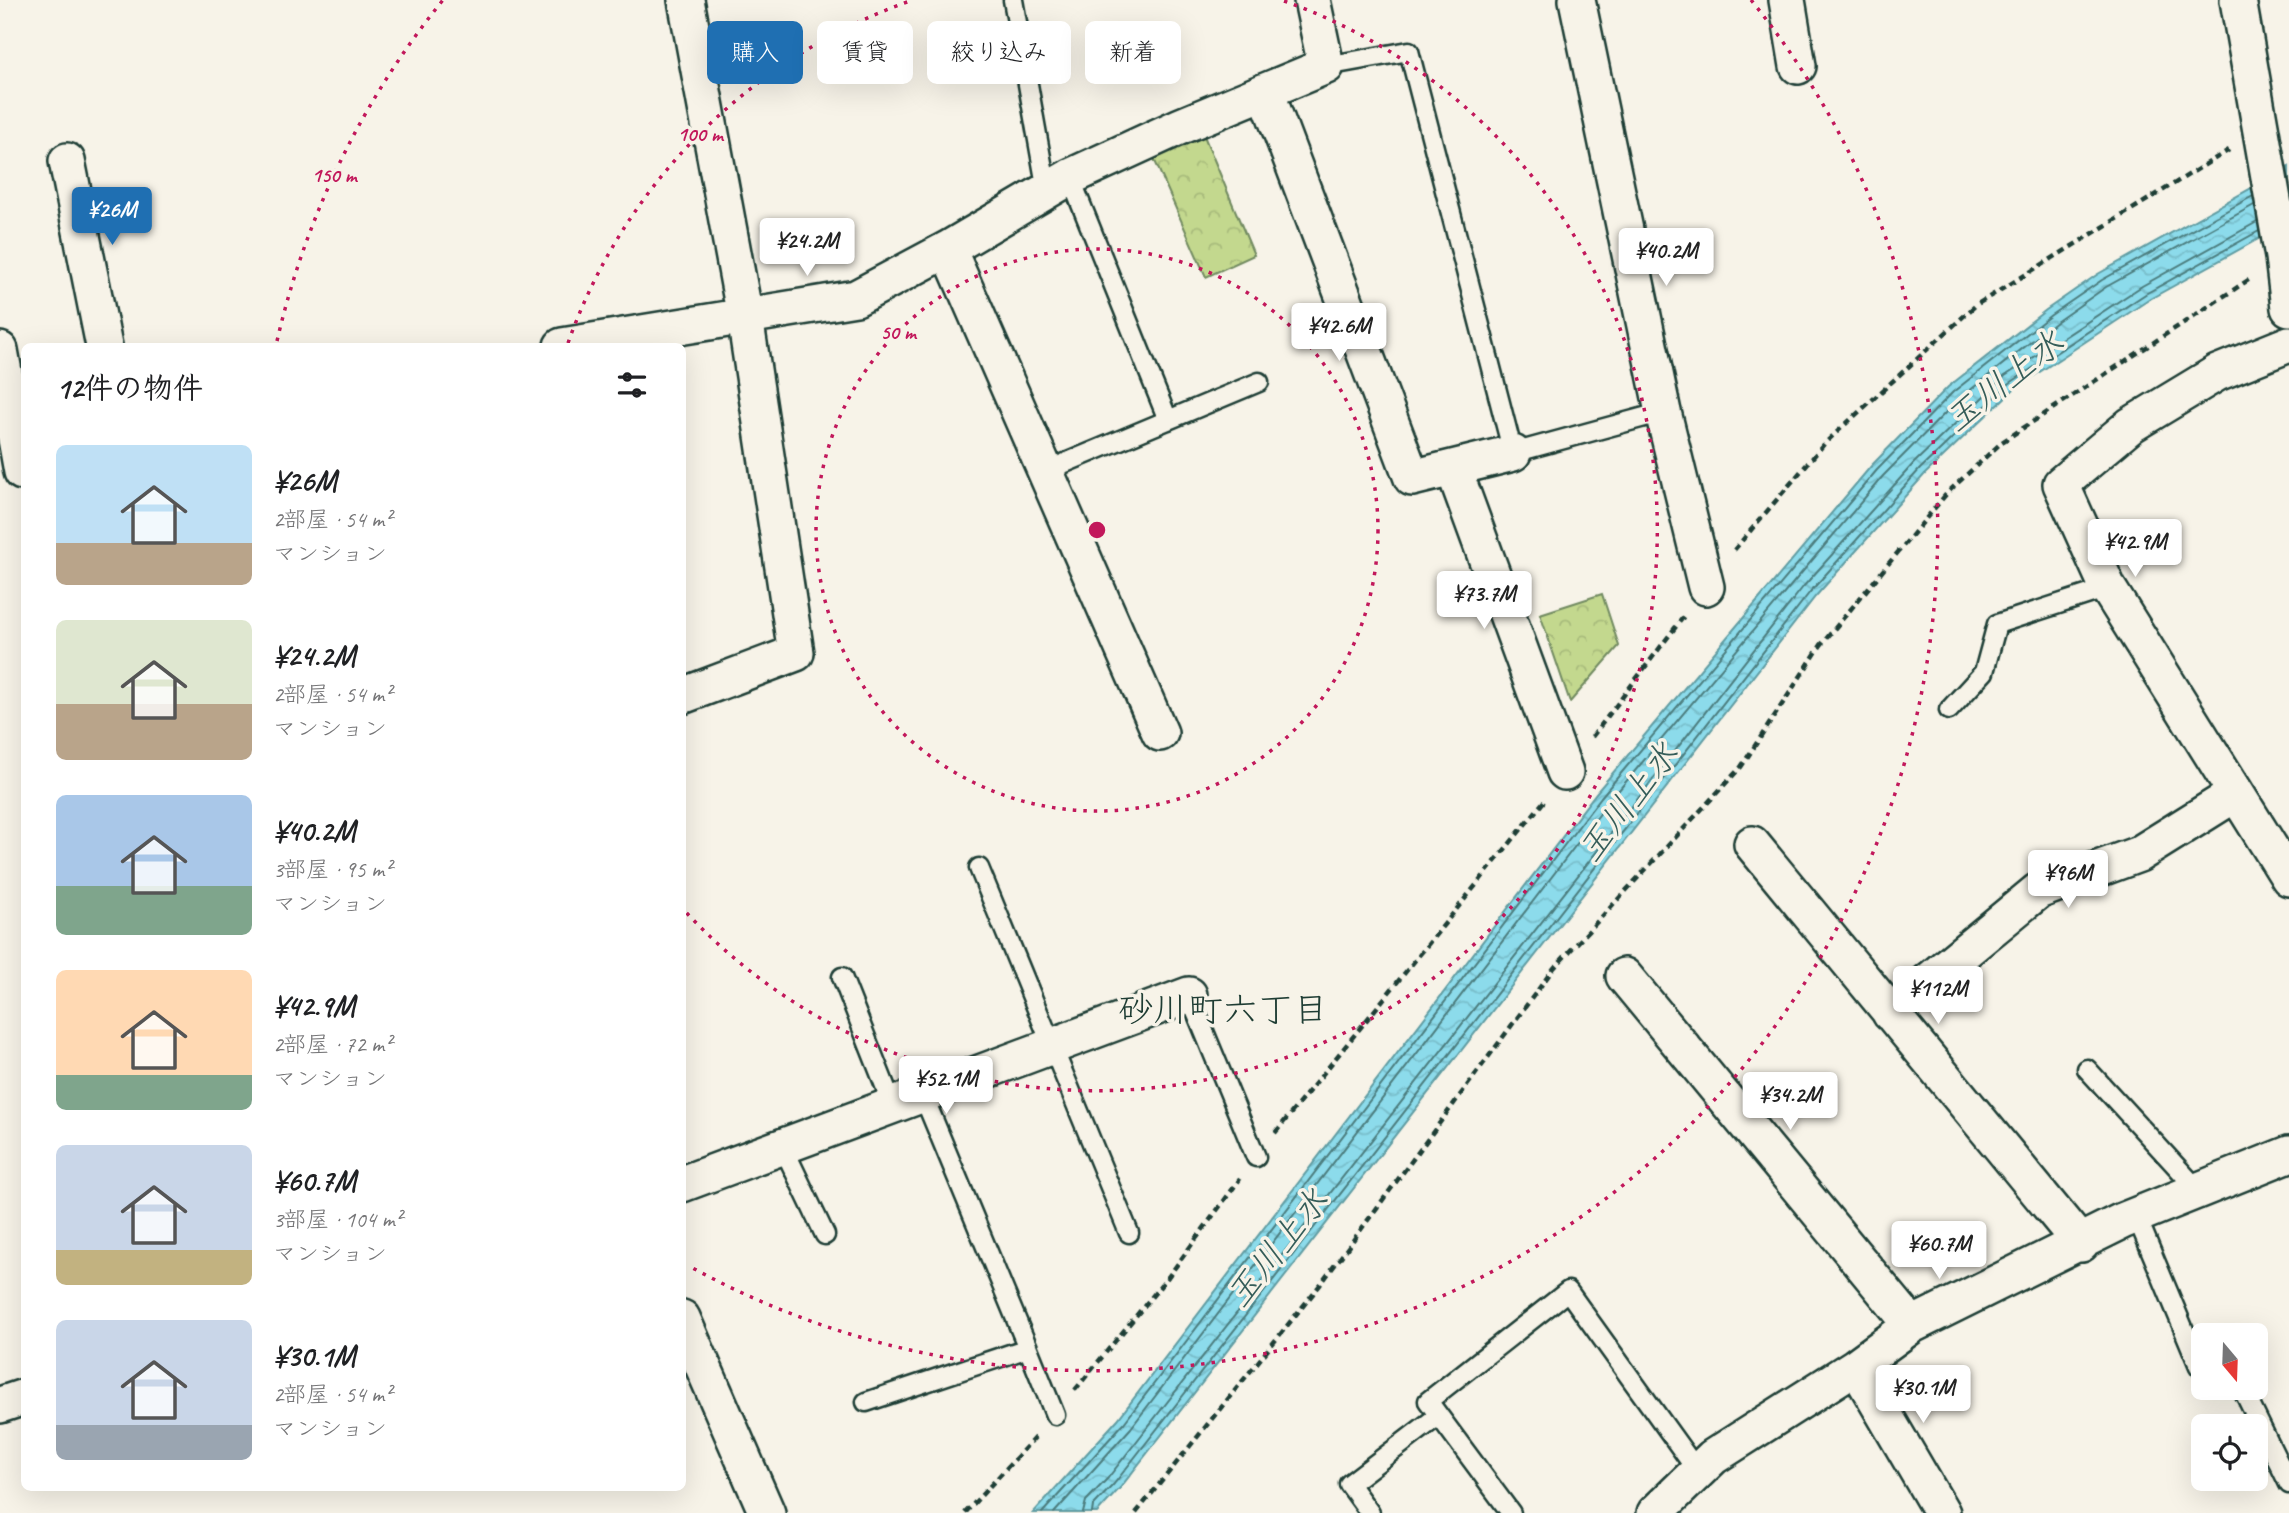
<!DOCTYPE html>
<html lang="ja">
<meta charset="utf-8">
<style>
body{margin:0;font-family:Caveat,"Klee One",sans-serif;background:#f6f6f6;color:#202124;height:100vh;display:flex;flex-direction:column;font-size:26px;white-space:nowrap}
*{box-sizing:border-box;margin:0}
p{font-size:23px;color:#757577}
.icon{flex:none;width:38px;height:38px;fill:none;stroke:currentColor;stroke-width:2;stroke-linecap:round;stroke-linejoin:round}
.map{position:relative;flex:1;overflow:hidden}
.details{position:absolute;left:21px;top:343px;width:665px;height:1148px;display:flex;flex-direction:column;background:#fff;border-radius:10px;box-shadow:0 7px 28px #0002}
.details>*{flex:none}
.guide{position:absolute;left:707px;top:21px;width:665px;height:63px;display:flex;gap:14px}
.needle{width:46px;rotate:161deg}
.tools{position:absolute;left:2191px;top:1323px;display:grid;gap:14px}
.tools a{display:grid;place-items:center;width:77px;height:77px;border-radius:10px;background:#fff;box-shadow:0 7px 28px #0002;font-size:35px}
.price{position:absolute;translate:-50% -60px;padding:0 16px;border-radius:7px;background:#fff;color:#222;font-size:23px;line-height:46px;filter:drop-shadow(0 2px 4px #0008)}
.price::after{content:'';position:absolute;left:50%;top:42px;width:21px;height:16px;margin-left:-10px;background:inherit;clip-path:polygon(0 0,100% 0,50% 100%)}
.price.on{background:#1f6fb2;color:#fff}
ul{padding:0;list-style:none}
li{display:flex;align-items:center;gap:21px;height:175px;padding:0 35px}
li span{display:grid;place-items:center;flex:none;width:196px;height:140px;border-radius:10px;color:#555}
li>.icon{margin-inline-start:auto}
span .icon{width:84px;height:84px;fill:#fffc;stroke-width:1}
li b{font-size:30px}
h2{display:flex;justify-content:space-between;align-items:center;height:84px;padding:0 35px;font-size:30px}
.tag{padding:0 24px;border-radius:10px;background:#fff;box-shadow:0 7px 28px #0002;font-size:24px;line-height:63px}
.tag.on{background:#1f6fb2;color:#fff}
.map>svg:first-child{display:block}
.park{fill:url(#park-crowns);stroke:#718a61;stroke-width:2}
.water{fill:url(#water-waves);stroke:#609ca2;stroke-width:2}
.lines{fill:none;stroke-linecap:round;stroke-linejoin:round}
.shore{stroke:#4b7c7d;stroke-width:2}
.service-casing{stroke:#1f3d34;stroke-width:23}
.minor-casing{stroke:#1f3d34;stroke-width:40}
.path{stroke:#1f3d34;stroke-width:4.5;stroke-dasharray:7 5;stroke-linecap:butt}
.service{stroke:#f7f3e8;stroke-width:18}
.minor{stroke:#f7f3e8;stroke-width:35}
.ring{fill:none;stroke:#c2185b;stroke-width:3.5;stroke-dasharray:3.5 7}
.labels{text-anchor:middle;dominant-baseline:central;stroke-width:7;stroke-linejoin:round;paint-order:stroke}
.water-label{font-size:35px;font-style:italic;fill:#355d59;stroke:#f7f3e8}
.neighbourhood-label{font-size:35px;fill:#1f3d34;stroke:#f7f3e8}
.centre{fill:#c2185b;stroke:#f7f3e8;stroke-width:3.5}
.ring-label{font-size:21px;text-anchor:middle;font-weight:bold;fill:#c2185b;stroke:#f7f3e8;stroke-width:7;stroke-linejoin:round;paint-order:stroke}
</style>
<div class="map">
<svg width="2289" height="1513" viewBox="0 0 2289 1513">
<defs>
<pattern id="park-crowns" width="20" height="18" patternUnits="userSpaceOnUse" patternTransform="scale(1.75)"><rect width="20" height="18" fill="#c3d88e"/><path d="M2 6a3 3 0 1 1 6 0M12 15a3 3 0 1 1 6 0" fill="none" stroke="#a7ba7b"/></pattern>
<pattern id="water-waves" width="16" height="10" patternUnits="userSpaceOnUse" patternTransform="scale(1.75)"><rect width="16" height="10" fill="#8cdbeb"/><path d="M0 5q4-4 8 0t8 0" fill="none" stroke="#78bdca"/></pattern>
</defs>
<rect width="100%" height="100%" fill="#f7f3e8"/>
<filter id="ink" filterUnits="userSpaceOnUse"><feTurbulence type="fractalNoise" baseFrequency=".0143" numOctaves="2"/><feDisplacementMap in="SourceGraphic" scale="14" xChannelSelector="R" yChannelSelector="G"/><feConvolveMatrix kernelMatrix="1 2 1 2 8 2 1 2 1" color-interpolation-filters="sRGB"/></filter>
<g filter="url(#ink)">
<!-- park -->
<path class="park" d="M 1202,131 L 1254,255 L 1206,277 L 1151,152 Z
M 1602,594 L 1619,646 L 1570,702 L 1540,614 Z"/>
<!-- water -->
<path class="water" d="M 2289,167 L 2289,222 L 2150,299 L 2014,389 L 1925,474 L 1815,597 L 1120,1488 L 1097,1513 L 1033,1513 L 1118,1419 L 1596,793 L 1872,465 L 1948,387 L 2046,310 L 2098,274 Z"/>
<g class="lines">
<!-- shore -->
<path class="shore" d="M 1042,1513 L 1124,1423 L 1601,797 L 1877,470 L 1953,392 L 2051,315 L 2102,280 L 2253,196
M 1054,1513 L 1131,1428 L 1608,803 L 1883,476 L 1959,399 L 2056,322 L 2106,287 L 2254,205
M 1083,1513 L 1086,1501 L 1108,1478 L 1803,587 L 1914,463 L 2005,376 L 2142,286 L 2257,222
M 1092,1513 L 1093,1506 L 1114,1484 L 1810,592 L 1920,469 L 2010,383 L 2147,293 L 2259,231"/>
<!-- service casing -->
<g class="service-casing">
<path id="service" d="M 1013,0 L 1047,191
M 1326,66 L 1409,51 L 1513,453 L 1663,412
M 1070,177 L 1168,420
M 1046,471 L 1259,382
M 1949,710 L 1984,672 L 1997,624 L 2108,588
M 979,868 L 1129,1233
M 842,977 L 893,1106
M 1189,995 L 1256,1157
M 2087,1069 L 2199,1191
M 783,1147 L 825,1235
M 2136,1215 L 2199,1366 L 2203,1368
M 1028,1348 L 1055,1415
M 2242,1388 L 2289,1484
M 866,1402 L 1028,1348 L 923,1095
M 1370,1513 L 1349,1484 L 1438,1416
M 1511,1513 L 1428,1401 L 1568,1291 L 1698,1472"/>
</g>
<!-- minor casing -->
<g class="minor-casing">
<path id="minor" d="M 1577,0 L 1663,412 L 1706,587
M 1787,0 L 1798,66
M 2238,0 L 2283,257 L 2289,308
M 1266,92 L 1412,478 L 1513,453
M 67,161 L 104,346
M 948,249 L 1160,733
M 2289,344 L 2217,373 L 2131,425 L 2061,484 L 2108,588 L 2289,878
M 562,346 L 856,298 L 948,249 L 1070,177 L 1181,126 L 1326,66 L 1312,0
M 0,350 L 22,472
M 1454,470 L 1565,772
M 682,696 L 796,653 L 745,317 L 686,0
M 1752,844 L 2081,1244
M 1624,976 L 1912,1325
M 1890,1013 L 2038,891 L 2139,854 L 2235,794
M 682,1184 L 1189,995
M 682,1318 L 767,1513
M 1856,1366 L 1942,1513
M 0,1405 L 24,1397
M 1655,1513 L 1713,1457 L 1856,1366 L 1912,1325 L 2122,1221 L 2289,1154"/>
</g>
<!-- path -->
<path class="path" d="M 1734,550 L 1825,443 L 1976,305 L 2229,150
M 1592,737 L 1684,616
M 1275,1133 L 1545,800
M 1075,1390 L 1168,1277 L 1240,1179
M 965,1513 L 1038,1434
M 1136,1513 L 1320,1285 L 1554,968 L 1741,767 L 1821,645 L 1948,492 L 2002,442 L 2250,279"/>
<!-- service -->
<use href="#service" class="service"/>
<!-- minor -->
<use href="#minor" class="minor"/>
</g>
</g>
<!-- distance rings -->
<g class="ring">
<circle cx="1097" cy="530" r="281"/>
<path d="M568 343A561 561 0 0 1 910 1M1284 1A561 561 0 1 1 683 909"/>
<path d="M277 341A842 842 0 0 1 443 0M1751 0A842 842 0 0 1 689 1266"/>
</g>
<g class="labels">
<!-- water labels -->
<g class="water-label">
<text transform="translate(2004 381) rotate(-38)">玉川上水</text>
<text transform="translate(1628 802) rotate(-52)">玉川上水</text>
<text transform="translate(1277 1248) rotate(-51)">玉川上水</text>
</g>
<!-- neighbourhood labels -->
<g class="neighbourhood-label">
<text x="1223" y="1009">砂川町六丁目</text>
</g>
</g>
<circle cx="1097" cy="530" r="10" class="centre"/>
<g class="ring-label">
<text x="700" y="141">100 m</text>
<text x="334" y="182">150 m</text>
<text x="898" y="339">50 m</text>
</g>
</svg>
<div class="tools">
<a><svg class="needle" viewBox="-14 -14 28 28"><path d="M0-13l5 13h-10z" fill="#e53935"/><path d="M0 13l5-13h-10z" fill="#757577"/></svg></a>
<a><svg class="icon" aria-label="locate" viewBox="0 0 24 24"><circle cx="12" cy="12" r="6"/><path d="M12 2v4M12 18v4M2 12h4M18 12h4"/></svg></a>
</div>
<b class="price on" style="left:112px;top:247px">¥26M</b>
<b class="price" style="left:807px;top:278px">¥24.2M</b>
<b class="price" style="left:1666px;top:288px">¥40.2M</b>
<b class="price" style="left:1339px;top:363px">¥42.6M</b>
<b class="price" style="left:2135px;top:579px">¥42.9M</b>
<b class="price" style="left:1484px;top:631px">¥73.7M</b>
<b class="price" style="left:2068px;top:910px">¥96M</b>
<b class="price" style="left:1938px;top:1026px">¥112M</b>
<b class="price" style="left:946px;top:1116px">¥52.1M</b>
<b class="price" style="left:1790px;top:1132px">¥34.2M</b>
<b class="price" style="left:1939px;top:1281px">¥60.7M</b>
<b class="price" style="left:1923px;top:1425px">¥30.1M</b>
<div class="guide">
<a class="tag on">購入</a>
<a class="tag">賃貸</a>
<a class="tag">絞り込み</a>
<a class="tag">新着</a>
</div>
<section class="details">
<h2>12件の物件<svg class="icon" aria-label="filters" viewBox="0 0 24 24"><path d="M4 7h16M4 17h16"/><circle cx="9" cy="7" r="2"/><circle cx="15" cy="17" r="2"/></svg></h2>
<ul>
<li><span style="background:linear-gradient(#bfe0f5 70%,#b9a48a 0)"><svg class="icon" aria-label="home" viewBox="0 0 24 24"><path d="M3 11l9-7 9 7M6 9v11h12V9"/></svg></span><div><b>¥26M</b><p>2部屋 · 54 m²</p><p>マンション</p></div></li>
<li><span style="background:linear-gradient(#dfe7d0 60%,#b9a48a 0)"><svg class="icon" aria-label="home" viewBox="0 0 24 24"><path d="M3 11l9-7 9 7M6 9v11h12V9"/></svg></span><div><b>¥24.2M</b><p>2部屋 · 54 m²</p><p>マンション</p></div></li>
<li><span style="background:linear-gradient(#a9c7e8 65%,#7fa58c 0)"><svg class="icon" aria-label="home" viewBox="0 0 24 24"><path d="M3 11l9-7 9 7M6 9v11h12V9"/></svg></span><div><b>¥40.2M</b><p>3部屋 · 95 m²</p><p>マンション</p></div></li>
<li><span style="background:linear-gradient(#ffd9b3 75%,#7fa58c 0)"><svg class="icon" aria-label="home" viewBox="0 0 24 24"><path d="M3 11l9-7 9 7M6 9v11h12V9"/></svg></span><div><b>¥42.9M</b><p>2部屋 · 72 m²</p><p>マンション</p></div></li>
<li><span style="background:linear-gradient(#c9d6e8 75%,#c2b280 0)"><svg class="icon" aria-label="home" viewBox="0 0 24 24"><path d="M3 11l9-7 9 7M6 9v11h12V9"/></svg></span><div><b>¥60.7M</b><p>3部屋 · 104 m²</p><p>マンション</p></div></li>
<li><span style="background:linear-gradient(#c9d6e8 75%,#9aa5b1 0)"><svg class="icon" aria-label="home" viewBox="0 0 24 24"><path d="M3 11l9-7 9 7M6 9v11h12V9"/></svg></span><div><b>¥30.1M</b><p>2部屋 · 54 m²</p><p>マンション</p></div></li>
</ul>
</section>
</div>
